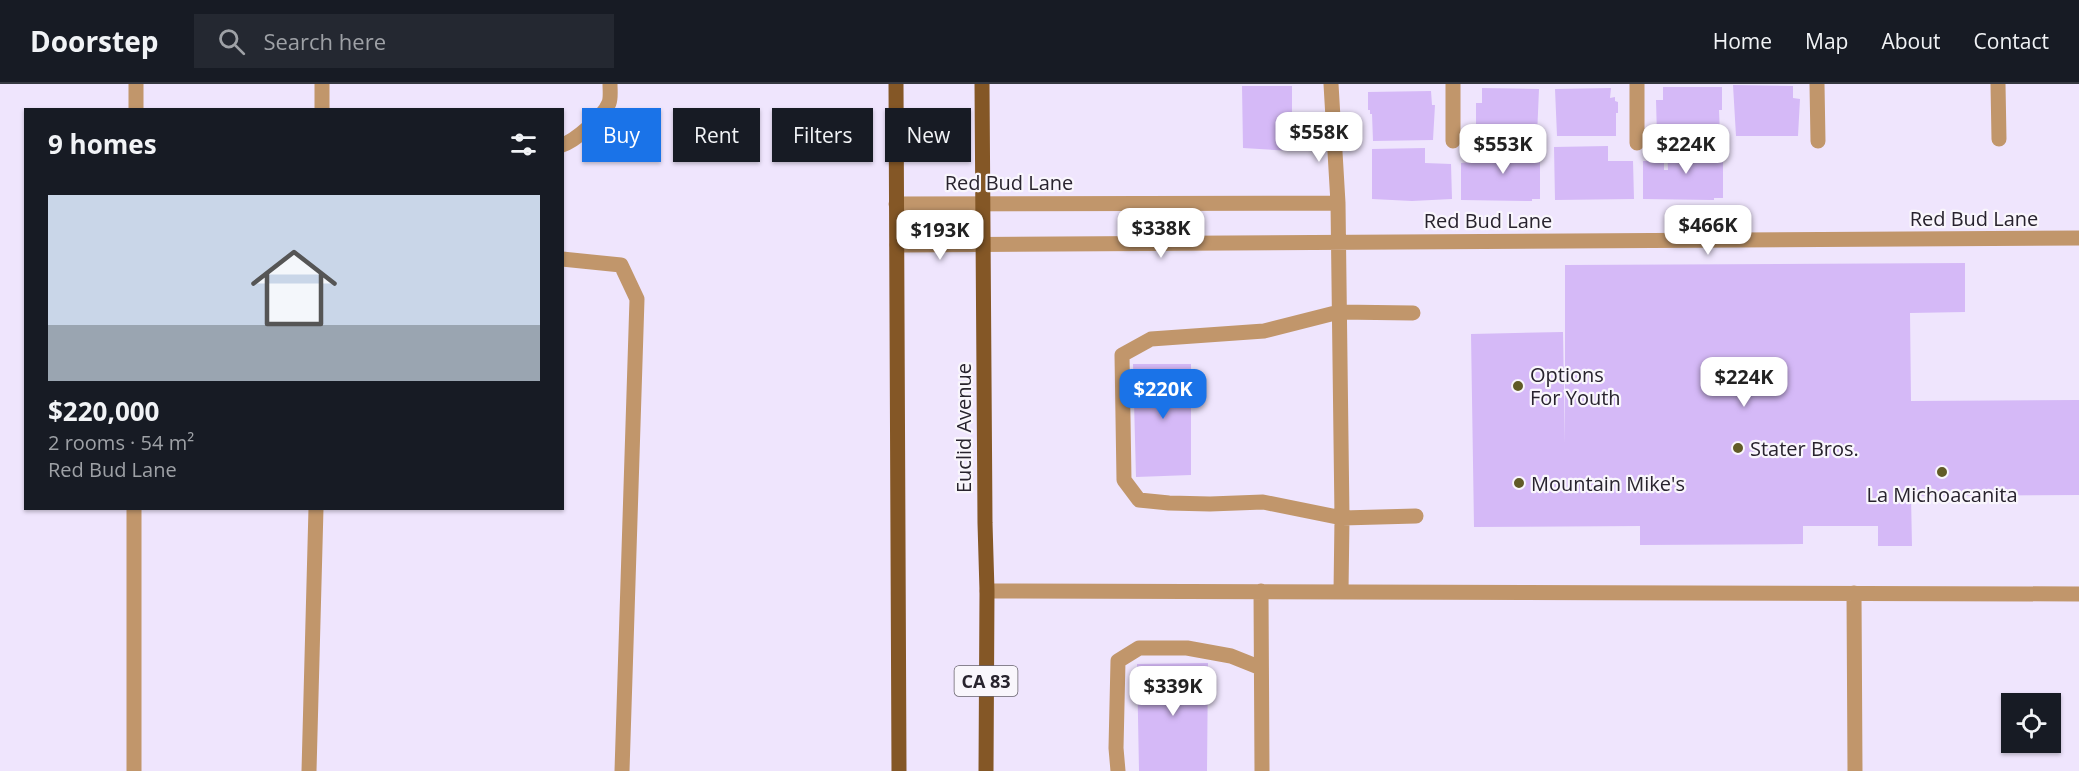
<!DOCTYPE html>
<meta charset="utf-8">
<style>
body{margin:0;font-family:"Open Sans",sans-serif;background:#242831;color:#f1f3f6;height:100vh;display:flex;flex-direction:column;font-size:22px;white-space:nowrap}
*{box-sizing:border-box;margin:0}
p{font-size:20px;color:#9ea1a6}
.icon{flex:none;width:33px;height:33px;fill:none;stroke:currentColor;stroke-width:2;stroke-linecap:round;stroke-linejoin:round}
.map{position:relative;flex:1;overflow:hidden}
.panel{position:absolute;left:24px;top:24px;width:540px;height:402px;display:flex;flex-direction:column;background:#171b24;border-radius:0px;box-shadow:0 2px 4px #0004}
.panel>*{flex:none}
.guide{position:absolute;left:582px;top:24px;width:570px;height:54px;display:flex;gap:12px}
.fabs{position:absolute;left:2001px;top:609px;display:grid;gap:12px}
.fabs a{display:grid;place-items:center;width:60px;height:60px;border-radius:0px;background:#171b24;box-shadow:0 2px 4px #0004;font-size:30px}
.price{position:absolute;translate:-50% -51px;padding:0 14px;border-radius:12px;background:#fff;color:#222;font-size:20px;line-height:39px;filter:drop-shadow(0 2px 3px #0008)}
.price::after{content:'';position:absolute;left:50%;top:36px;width:18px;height:14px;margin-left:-9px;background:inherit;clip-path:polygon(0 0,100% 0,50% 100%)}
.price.current{background:#1a73e8;color:#fff}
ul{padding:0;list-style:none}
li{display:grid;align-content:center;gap:12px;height:318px;padding:0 24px}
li+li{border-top:2px solid #363941}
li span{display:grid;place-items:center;height:186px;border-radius:0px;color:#555}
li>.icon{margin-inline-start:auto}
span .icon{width:108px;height:108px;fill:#fffc;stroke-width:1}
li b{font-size:26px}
h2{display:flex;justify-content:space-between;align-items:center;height:72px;padding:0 24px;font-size:26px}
.pill{padding:0 21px;border-radius:0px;background:#171b24;box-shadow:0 2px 4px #0004;font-size:21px;line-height:54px}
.pill.current{background:#1a73e8;color:#fff}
header{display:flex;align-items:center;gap:36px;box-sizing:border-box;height:84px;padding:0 30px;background:#171b24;border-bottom:2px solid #363941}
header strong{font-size:28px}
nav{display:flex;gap:33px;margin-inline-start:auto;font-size:21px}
.search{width:420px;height:54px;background:#242831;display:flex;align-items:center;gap:15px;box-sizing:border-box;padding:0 21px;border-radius:0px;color:#9ea1a6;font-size:22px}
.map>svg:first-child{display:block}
.building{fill:#d5b9f7}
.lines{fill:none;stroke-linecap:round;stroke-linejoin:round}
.minor{stroke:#c1966b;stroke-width:15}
.major{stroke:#845726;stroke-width:15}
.poi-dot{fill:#615b27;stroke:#f9f6fc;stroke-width:2}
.labels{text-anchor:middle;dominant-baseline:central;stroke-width:4.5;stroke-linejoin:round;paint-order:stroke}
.shield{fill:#f9f6fc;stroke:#67626c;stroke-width:1.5}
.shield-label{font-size:18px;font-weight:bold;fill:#28232e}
.street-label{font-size:20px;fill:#28232e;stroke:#f9f6fc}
.poi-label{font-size:20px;fill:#28232e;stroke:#f9f6fc;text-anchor:start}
</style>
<header>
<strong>Doorstep</strong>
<div class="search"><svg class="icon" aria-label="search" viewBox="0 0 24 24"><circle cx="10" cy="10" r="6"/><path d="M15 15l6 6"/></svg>Search here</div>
<nav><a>Home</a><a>Map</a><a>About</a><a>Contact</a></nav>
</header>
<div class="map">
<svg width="2079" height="687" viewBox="0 0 2079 687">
<rect width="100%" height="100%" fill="#efe5fd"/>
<!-- building -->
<path class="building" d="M 1733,1 L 1793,2 L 1793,14 L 1800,15 L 1798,52 L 1736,52 Z
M 1242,2 L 1292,2 L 1292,67 L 1243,64 Z
M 1663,3 L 1722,3 L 1722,26 L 1719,26 L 1720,52 L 1657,53 L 1656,16 L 1663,16 Z
M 1482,4 L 1539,5 L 1537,52 L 1478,53 L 1477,42 L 1476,42 L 1476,19 L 1482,19 Z
M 1611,4 L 1610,14 L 1615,13 L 1615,17 L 1618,18 L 1618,29 L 1616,29 L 1616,52 L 1557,52 L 1555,5 Z
M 1431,7 L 1432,21 L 1435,21 L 1433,56 L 1373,57 L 1372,30 L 1370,30 L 1370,26 L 1368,26 L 1368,8 Z
M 1540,62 L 1540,115 L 1532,115 L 1532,117 L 1461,116 L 1461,79 L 1486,77 L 1486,63 Z
M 1608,62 L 1608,77 L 1633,77 L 1634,115 L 1555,116 L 1554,63 Z
M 1667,62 L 1723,62 L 1723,114 L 1714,114 L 1714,116 L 1643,115 L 1643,77 L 1664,77 L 1664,86 L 1668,86 Z
M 1425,64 L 1425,79 L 1451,80 L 1452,115 L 1412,117 L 1372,115 L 1372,65 Z
M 1965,179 L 1965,228 L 1910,229 L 1911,317 L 2079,316 L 2079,411 L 1911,412 L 1912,462 L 1878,462 L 1878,442 L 1803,442 L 1803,460 L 1640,461 L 1640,442 L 1474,443 L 1471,250 L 1563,248 L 1565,360 L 1565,181 Z
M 1133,280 L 1191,280 L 1191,391 L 1136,393 Z
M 1208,579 L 1207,687 L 1139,687 L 1137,580 Z"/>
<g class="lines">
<!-- minor -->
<path class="minor" d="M 322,0 L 322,26
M 1331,0 L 1338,119 L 1342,434 L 1341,508
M 1637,0 L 1637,59
M 1817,0 L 1818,57
M 1998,0 L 1999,55
M 136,26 L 136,0
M 1453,57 L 1453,0
M 562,61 C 575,57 604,32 609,19 C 611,14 610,6 610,0
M 896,120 L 1338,119
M 897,161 L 2079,154
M 562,175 L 621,181 L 637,215 L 622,687
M 1413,229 L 1339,228 L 1264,247 L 1151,255 L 1122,271 L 1124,396 L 1139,416 L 1169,419 L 1210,420 L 1263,418 L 1342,434 L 1416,432
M 987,507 L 2079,510
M 1261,507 L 1262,687
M 1854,509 L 1855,687
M 134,687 L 134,424
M 309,687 L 316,424
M 1118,687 L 1116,664 L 1118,577 L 1139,564 L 1187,564 L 1231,572 L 1261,584"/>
<!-- major -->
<path class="major" d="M 896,0 L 899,687
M 982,0 L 985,439 L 987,507 L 986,687"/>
</g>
<!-- markers -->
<g class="poi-dot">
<circle cx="1518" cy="302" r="6"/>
<circle cx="1738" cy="364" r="6"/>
<circle cx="1942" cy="388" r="6"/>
<circle cx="1519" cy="399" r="6"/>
</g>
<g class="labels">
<!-- shield labels -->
<rect class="shield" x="954.5" y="582" width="63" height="30" rx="4.5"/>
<g class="shield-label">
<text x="986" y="597">CA 83</text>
</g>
<!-- street labels -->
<g class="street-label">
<text x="1009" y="98">Red Bud Lane</text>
<text x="1974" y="134">Red Bud Lane</text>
<text x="1488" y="136">Red Bud Lane</text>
<text transform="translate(963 344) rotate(-90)">Euclid Avenue</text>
</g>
<!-- poi labels -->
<g class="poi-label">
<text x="1530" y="290">Options<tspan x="1530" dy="23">For Youth</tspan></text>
<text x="1750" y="364">Stater Bros.</text>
<text x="1531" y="399">Mountain Mike's</text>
<text x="1942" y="410" text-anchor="middle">La Michoacanita</text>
</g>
</g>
</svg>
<div class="fabs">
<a><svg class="icon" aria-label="locate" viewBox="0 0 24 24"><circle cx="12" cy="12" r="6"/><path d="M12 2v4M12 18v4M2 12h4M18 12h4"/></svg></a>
</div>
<b class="price" style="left:1319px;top:79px">$558K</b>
<b class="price" style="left:1503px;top:91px">$553K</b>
<b class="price" style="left:1686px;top:91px">$224K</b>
<b class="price" style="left:1708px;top:172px">$466K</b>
<b class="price" style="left:1161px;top:175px">$338K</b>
<b class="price" style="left:940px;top:177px">$193K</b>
<b class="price" style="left:1744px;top:324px">$224K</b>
<b class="price current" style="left:1163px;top:336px">$220K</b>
<b class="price" style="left:1173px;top:633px">$339K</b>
<div class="guide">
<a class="pill current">Buy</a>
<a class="pill">Rent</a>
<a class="pill">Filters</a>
<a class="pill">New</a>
</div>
<section class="panel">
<h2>9 homes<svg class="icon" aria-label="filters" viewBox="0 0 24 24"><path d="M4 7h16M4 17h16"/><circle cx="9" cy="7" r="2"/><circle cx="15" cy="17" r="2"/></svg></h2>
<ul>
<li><span style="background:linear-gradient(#c9d6e8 70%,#9aa5b1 0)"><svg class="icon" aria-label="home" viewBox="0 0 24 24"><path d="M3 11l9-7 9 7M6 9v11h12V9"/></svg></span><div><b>$220,000</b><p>2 rooms · 54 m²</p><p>Red Bud Lane</p></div></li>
</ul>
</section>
</div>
